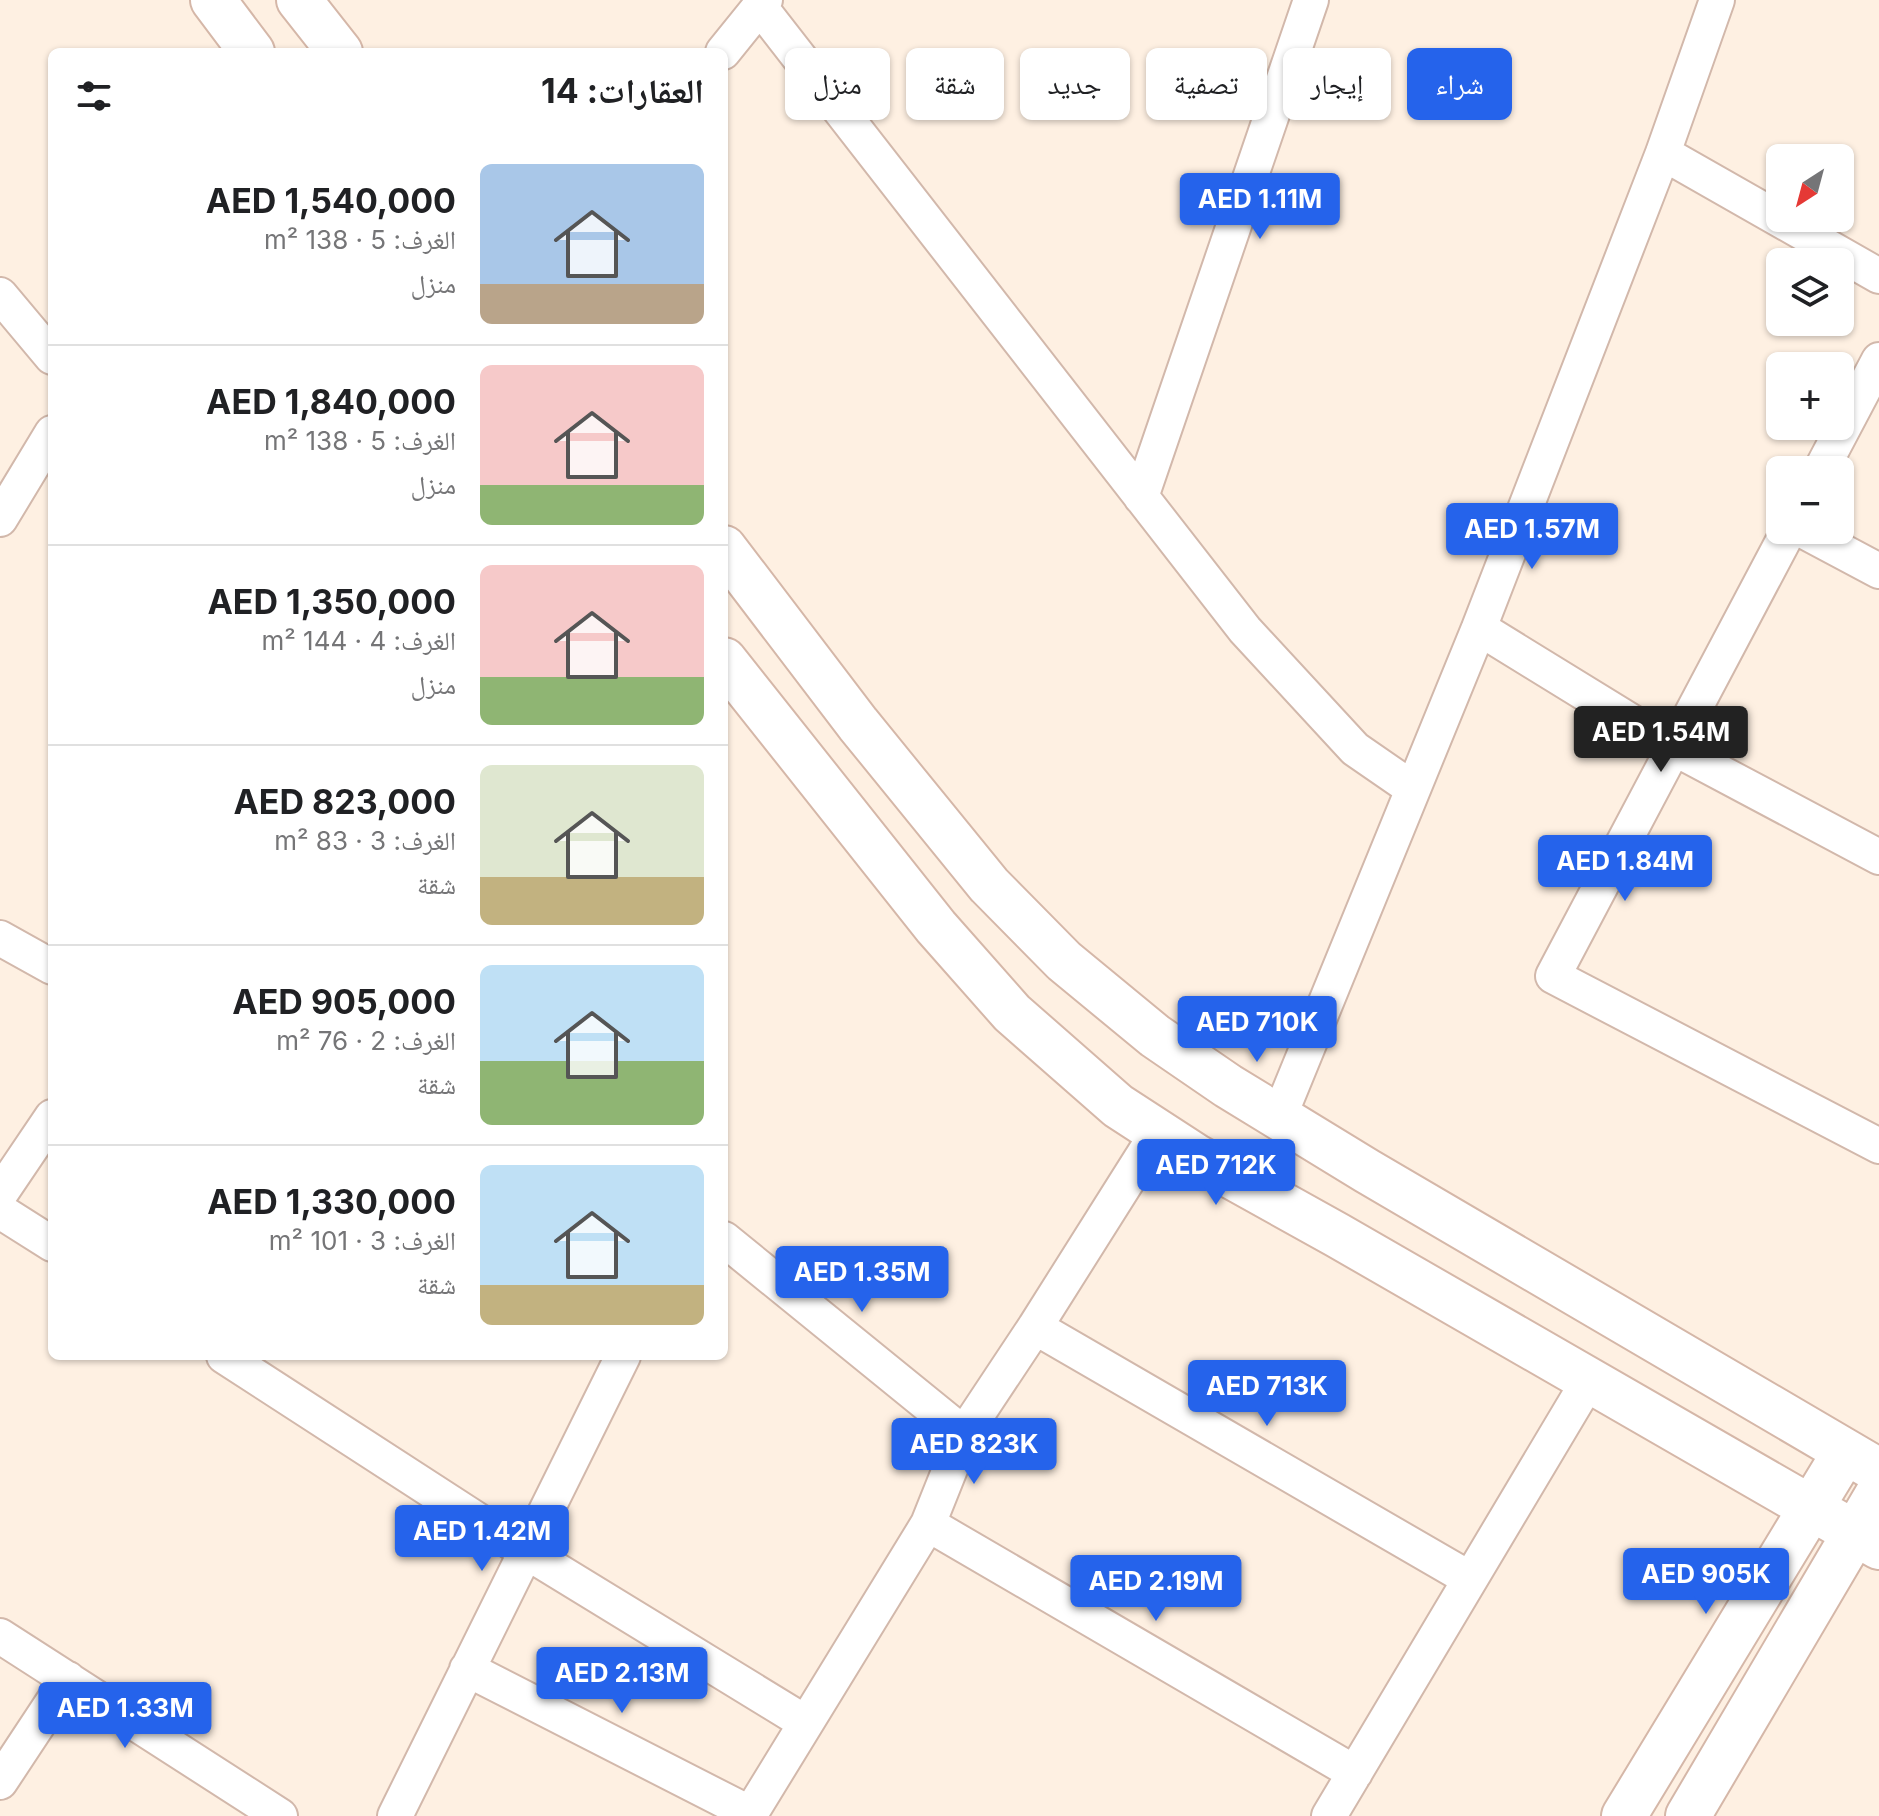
<!DOCTYPE html>
<html lang="ar">
<meta charset="utf-8">
<style>
body{margin:0;font-family:Inter,"Noto Naskh Arabic",sans-serif;background:#f2f2f2;color:#202124;direction:rtl;height:100vh;display:flex;flex-direction:column;font-size:30px;white-space:nowrap}
*{box-sizing:border-box;margin:0}
p{font-size:26px;color:#757577}
.icon{flex:none;width:44px;height:44px;fill:none;stroke:currentColor;stroke-width:2;stroke-linecap:round;stroke-linejoin:round}
.map{position:relative;flex:1;overflow:hidden;direction:ltr}
.panel{position:absolute;left:48px;top:48px;width:680px;height:1312px;display:flex;flex-direction:column;background:#fff;border-radius:12px;box-shadow:0 2px 6px #0004;direction:rtl}
.panel>*{flex:none}
.banner{position:absolute;left:752px;top:48px;width:760px;height:72px;direction:rtl;display:flex;gap:16px}
.needle{width:52px;rotate:216deg}
.fabs{position:absolute;left:1766px;top:144px;display:grid;gap:16px}
.fabs a{display:grid;place-items:center;width:88px;height:88px;border-radius:12px;background:#fff;box-shadow:0 2px 6px #0004;font-size:40px}
.price{position:absolute;translate:-50% -68px;padding:0 18px;border-radius:8px;background:#2563eb;color:#fff;font-size:26px;line-height:52px;filter:drop-shadow(0 2px 4px #0008)}
.price::after{content:'';position:absolute;left:50%;top:48px;width:24px;height:18px;margin-left:-12px;background:inherit;clip-path:polygon(0 0,100% 0,50% 100%)}
.price.current{background:#222;color:#fff}
ul{padding:0;list-style:none}
li{display:flex;align-items:center;gap:24px;height:200px;padding:0 24px}
li+li{border-top:2px solid #e0e0e0}
li span{display:grid;place-items:center;flex:none;width:224px;height:160px;border-radius:12px;color:#555}
li>.icon{margin-inline-start:auto}
span .icon{width:96px;height:96px;fill:#fffc;stroke-width:1}
li b{font-size:34px}
h2{display:flex;justify-content:space-between;align-items:center;height:96px;padding:0 24px;font-size:34px}
.pill{padding:0 28px;border-radius:12px;background:#fff;box-shadow:0 2px 6px #0004;font-size:28px;line-height:72px}
.pill.current{background:#2563eb;color:#fff}
.map>svg:first-child{display:block}
.lines{fill:none;stroke-linecap:round;stroke-linejoin:round}
.street-casing{stroke:#d2b8ab;stroke-width:38}
.secondary-casing{stroke:#d5b7a8;stroke-width:48}
.street{stroke:#fff;stroke-width:34}
.secondary{stroke:#fff;stroke-width:44}
</style>
<div class="map">
<svg width="1879" height="1816" viewBox="0 0 1879 1816">
<rect width="100%" height="100%" fill="#fef0e2"/>
<g class="lines">
<!-- street casing -->
<g class="street-casing">
<path id="street" d="M 760,7 L 1245,630 L 1355,749 L 1413,789
M 723,52 L 765,0
M 1663,153 L 1879,276
M 0,295 L 52,357
M 1821,470 L 1879,360
M 1141,497 L 1311,0
M 0,519 L 52,433
M 1789,530 L 1553,976 L 1879,1146
M 1802,530 L 1879,571
M 1479,628 L 1674,748 L 1879,857
M 0,938 L 52,967
M 1279,1117 L 1479,628 L 1663,153 L 1717,0
M 0,1194 L 52,1117
M 0,1211 L 52,1244
M 724,1239 L 964,1434
M 1035,1327 L 1470,1579
M 224,1356 L 525,1551 L 806,1723
M 928,1524 L 1355,1773
M 0,1636 L 280,1816
M 467,1669 L 751,1814
M 0,1782 L 68,1679
M 395,1816 L 623,1356
M 749,1816 L 928,1524 L 964,1434 L 1035,1327 L 1158,1132
M 1329,1816 L 1589,1380"/>
</g>
<!-- secondary casing -->
<g class="secondary-casing">
<path id="secondary" d="M 213,0 L 252,52
M 299,0 L 340,52
M 724,548 L 858,724 L 989,885 L 1064,961 L 1155,1036 L 1228,1086 L 1367,1171 L 1879,1471
M 724,660 L 936,927 L 1012,1013 L 1118,1106 L 1195,1156 L 1337,1235 L 1879,1547
M 1624,1816 L 1845,1452
M 1688,1816 L 1879,1492"/>
</g>
<!-- street -->
<use href="#street" class="street"/>
<!-- secondary -->
<use href="#secondary" class="secondary"/>
</g>
</svg>
<div class="fabs">
<a><svg class="needle" viewBox="-14 -14 28 28"><path d="M0-13l5 13h-10z" fill="#e53935"/><path d="M0 13l5-13h-10z" fill="#757577"/></svg></a>
<a><svg class="icon" aria-label="layers" viewBox="0 0 24 24"><path d="M12 4l9 5-9 5-9-5zM3 14l9 5 9-5"/></svg></a>
<a>+</a>
<a>−</a>
</div>
<b class="price" style="left:1260px;top:241px">AED 1.11M</b>
<b class="price" style="left:1532px;top:571px">AED 1.57M</b>
<b class="price current" style="left:1661px;top:774px">AED 1.54M</b>
<b class="price" style="left:1625px;top:903px">AED 1.84M</b>
<b class="price" style="left:1257px;top:1064px">AED 710K</b>
<b class="price" style="left:1216px;top:1207px">AED 712K</b>
<b class="price" style="left:862px;top:1314px">AED 1.35M</b>
<b class="price" style="left:1267px;top:1428px">AED 713K</b>
<b class="price" style="left:974px;top:1486px">AED 823K</b>
<b class="price" style="left:482px;top:1573px">AED 1.42M</b>
<b class="price" style="left:1706px;top:1616px">AED 905K</b>
<b class="price" style="left:1156px;top:1623px">AED 2.19M</b>
<b class="price" style="left:622px;top:1715px">AED 2.13M</b>
<b class="price" style="left:125px;top:1750px">AED 1.33M</b>
<div class="banner">
<a class="pill current">شراء</a>
<a class="pill">إيجار</a>
<a class="pill">تصفية</a>
<a class="pill">جديد</a>
<a class="pill">شقة</a>
<a class="pill">منزل</a>
</div>
<section class="panel">
<h2>العقارات: 14<svg class="icon" aria-label="filters" viewBox="0 0 24 24"><path d="M4 7h16M4 17h16"/><circle cx="9" cy="7" r="2"/><circle cx="15" cy="17" r="2"/></svg></h2>
<ul>
<li><span style="background:linear-gradient(#a9c7e8 75%,#b9a48a 0)"><svg class="icon" aria-label="home" viewBox="0 0 24 24"><path d="M3 11l9-7 9 7M6 9v11h12V9"/></svg></span><div><b>AED 1,540,000</b><p>الغرف: 5 · 138 m²</p><p>منزل</p></div></li>
<li><span style="background:linear-gradient(#f6c9c9 75%,#8fb573 0)"><svg class="icon" aria-label="home" viewBox="0 0 24 24"><path d="M3 11l9-7 9 7M6 9v11h12V9"/></svg></span><div><b>AED 1,840,000</b><p>الغرف: 5 · 138 m²</p><p>منزل</p></div></li>
<li><span style="background:linear-gradient(#f6c9c9 70%,#8fb573 0)"><svg class="icon" aria-label="home" viewBox="0 0 24 24"><path d="M3 11l9-7 9 7M6 9v11h12V9"/></svg></span><div><b>AED 1,350,000</b><p>الغرف: 4 · 144 m²</p><p>منزل</p></div></li>
<li><span style="background:linear-gradient(#dfe7d0 70%,#c2b280 0)"><svg class="icon" aria-label="home" viewBox="0 0 24 24"><path d="M3 11l9-7 9 7M6 9v11h12V9"/></svg></span><div><b>AED 823,000</b><p>الغرف: 3 · 83 m²</p><p>شقة</p></div></li>
<li><span style="background:linear-gradient(#bfe0f5 60%,#8fb573 0)"><svg class="icon" aria-label="home" viewBox="0 0 24 24"><path d="M3 11l9-7 9 7M6 9v11h12V9"/></svg></span><div><b>AED 905,000</b><p>الغرف: 2 · 76 m²</p><p>شقة</p></div></li>
<li><span style="background:linear-gradient(#bfe0f5 75%,#c2b280 0)"><svg class="icon" aria-label="home" viewBox="0 0 24 24"><path d="M3 11l9-7 9 7M6 9v11h12V9"/></svg></span><div><b>AED 1,330,000</b><p>الغرف: 3 · 101 m²</p><p>شقة</p></div></li>
</ul>
</section>
</div>
